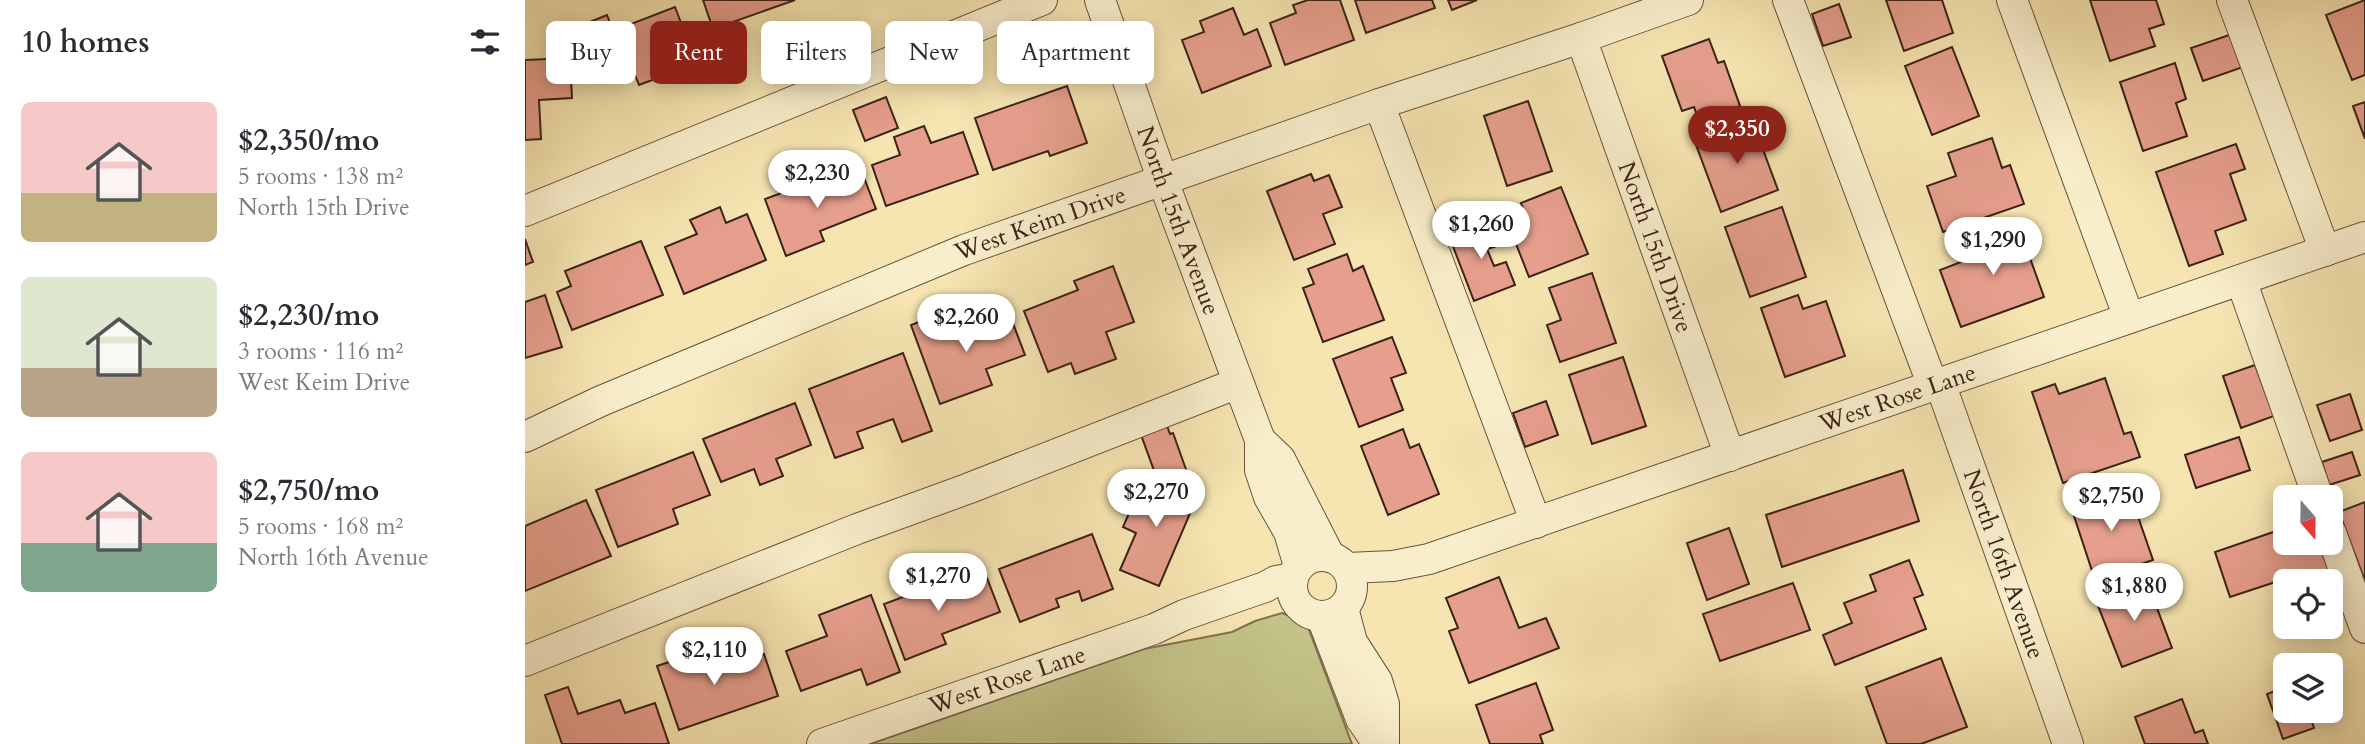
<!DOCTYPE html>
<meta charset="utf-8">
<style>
body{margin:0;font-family:Cardo,serif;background:#f7f7f7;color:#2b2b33;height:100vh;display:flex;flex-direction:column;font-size:26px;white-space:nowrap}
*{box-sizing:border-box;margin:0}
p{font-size:23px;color:#7c7c81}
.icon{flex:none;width:38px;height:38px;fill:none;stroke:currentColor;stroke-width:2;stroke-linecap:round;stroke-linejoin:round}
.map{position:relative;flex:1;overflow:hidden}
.sheet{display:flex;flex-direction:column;background:#fff;width:525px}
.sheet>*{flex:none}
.banner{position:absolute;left:21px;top:21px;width:665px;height:63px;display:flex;gap:14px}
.needle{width:46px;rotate:160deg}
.buttons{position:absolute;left:1748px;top:485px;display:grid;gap:14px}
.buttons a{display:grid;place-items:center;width:70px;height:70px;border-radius:10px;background:#fff;box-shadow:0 4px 18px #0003;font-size:35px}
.price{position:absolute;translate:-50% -60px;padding:0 16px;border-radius:24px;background:#fff;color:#222;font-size:23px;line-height:46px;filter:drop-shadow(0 2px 4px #0008)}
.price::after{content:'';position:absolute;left:50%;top:42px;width:21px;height:16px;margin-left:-10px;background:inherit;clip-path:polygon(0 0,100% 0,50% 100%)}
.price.active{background:#8f2418;color:#fff}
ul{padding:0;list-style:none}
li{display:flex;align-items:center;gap:21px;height:175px;padding:0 21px}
li span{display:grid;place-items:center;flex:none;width:196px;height:140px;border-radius:10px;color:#555}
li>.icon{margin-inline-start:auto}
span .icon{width:84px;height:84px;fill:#fffc;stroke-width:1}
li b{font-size:30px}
h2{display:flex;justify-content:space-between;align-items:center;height:84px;padding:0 21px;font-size:30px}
.chip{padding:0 24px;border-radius:10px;background:#fff;box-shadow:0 4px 18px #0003;font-size:24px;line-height:63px}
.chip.active{background:#8f2418;color:#fff}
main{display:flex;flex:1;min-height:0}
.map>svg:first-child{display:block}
.green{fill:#c3c287;stroke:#80724f;stroke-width:2}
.building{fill:#e69f8d;stroke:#3c2117;stroke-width:2}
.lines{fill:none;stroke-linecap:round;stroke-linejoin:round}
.minor-casing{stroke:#6a523e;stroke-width:32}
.minor{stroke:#f9eecc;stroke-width:30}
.labels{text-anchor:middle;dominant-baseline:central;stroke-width:6;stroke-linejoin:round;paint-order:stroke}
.street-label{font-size:24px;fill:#3c2117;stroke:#f9eecc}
</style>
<main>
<section class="sheet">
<h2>10 homes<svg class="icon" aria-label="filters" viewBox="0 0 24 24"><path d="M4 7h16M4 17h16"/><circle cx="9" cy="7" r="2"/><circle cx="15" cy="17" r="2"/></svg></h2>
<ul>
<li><span style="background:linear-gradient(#f6c9c9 65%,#c2b280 0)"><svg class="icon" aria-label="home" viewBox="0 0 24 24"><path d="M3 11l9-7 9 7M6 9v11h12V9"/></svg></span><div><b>$2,350/mo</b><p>5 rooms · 138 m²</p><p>North 15th Drive</p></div></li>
<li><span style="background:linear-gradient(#dfe7d0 65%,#b9a48a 0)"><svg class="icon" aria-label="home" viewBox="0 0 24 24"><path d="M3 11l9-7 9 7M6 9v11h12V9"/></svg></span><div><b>$2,230/mo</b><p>3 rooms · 116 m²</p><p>West Keim Drive</p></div></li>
<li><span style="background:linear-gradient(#f6c9c9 65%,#7fa58c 0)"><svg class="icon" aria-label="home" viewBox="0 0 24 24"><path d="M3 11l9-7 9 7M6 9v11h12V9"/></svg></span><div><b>$2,750/mo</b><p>5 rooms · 168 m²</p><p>North 16th Avenue</p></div></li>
</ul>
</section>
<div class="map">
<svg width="1840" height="744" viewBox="0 0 1840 744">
<rect width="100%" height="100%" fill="#f6e5b1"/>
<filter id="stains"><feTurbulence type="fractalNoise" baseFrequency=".00286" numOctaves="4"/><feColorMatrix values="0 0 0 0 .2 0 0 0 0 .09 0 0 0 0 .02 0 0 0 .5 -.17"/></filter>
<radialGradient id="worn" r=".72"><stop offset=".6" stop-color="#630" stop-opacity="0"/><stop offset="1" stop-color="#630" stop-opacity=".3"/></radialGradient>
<!-- green -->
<path class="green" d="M 757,613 L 770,618 L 783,627 L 827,744 L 345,744 L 619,649 L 707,632 L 730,621 Z"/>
<!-- building -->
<path class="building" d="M 178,0 L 270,0 L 188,29 Z
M 783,0 L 815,0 L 829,40 L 760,65 L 745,23 L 771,13 L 768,5 Z
M 830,0 L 907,0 L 910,8 L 841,33 Z
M 923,0 L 952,0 L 927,10 Z
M 1361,0 L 1417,0 L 1428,33 L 1379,51 Z
M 1565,0 L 1631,0 L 1639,24 L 1624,29 L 1630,46 L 1585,61 Z
M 1840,0 L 1840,75 L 1827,80 L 1801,15 Z
M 1314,4 L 1326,37 L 1298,46 L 1287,14 Z
M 150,7 L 166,49 L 135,61 L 141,75 L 114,85 L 108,70 L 74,83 L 52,27 L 82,15 L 88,31 Z
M 708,8 L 719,35 L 732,29 L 746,66 L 677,93 L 657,40 L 679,32 L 675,21 Z
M 1710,33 L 1721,66 L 1678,81 L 1666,48 Z
M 1184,39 L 1193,63 L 1199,61 L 1215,106 L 1174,121 L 1169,107 L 1157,111 L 1137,56 Z
M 1427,47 L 1454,116 L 1407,135 L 1380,66 Z
M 45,58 L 47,98 L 14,100 L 16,139 L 0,140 L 0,60 Z
M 1650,63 L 1661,99 L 1651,103 L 1662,136 L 1618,151 L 1595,82 Z
M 542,86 L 562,143 L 525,156 L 523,151 L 468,170 L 450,118 Z
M 361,97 L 373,128 L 340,141 L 328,110 Z
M 1003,101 L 1027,171 L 982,186 L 959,116 Z
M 1840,102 L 1840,139 L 1828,106 Z
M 1227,120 L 1253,190 L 1196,212 L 1170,142 Z
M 399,126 L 406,143 L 438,132 L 453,174 L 361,206 L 347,165 L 375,155 L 369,137 Z
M 1467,138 L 1477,168 L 1485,165 L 1499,204 L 1418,232 L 1402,186 L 1431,176 L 1423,153 Z
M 1711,144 L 1720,169 L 1705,174 L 1721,220 L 1690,231 L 1698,254 L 1664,266 L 1631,172 Z
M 310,173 L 315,185 L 338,175 L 351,209 L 295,231 L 299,241 L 261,256 L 240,199 Z
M 786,174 L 789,181 L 804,175 L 817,207 L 798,214 L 810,244 L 769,260 L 742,191 Z
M 1036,187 L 1063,254 L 1004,277 L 984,226 L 1002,220 L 996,203 Z
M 195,207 L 201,223 L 222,214 L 241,260 L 159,294 L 140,247 L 172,234 L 165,220 Z
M 1257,207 L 1281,277 L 1225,297 L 1200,227 Z
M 965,220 L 975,245 L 962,249 L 969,266 L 981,262 L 990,285 L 949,301 L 924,236 Z
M 1492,222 L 1519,297 L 1436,327 L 1415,270 L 1454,255 L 1448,238 Z
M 0,239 L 8,262 L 0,265 Z
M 116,241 L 138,295 L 47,330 L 32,292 L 46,286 L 40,271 Z
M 822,254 L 828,271 L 838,266 L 859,320 L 798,342 L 778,288 L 789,284 L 783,269 Z
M 588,266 L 609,322 L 581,332 L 591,359 L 550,374 L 546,363 L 523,372 L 499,311 L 553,290 L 549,281 Z
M 1067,273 L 1091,343 L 1035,362 L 1022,325 L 1036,320 L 1024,288 Z
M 20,295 L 37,347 L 0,358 L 0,302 Z
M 1273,295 L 1278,309 L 1301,301 L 1320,356 L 1260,377 L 1236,308 Z
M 484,313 L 500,355 L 461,369 L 467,385 L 415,404 L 386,325 L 412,315 L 420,336 Z
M 867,337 L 881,373 L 866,378 L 878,410 L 834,427 L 808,359 Z
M 378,353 L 407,431 L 377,442 L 368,419 L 332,432 L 338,448 L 310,458 L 284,389 Z
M 1098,357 L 1121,426 L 1067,444 L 1044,375 Z
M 1730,365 L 1749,416 L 1716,428 L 1698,376 Z
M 1580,378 L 1599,434 L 1606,432 L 1615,457 L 1538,483 L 1507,392 L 1530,384 L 1534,394 Z
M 1825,394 L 1837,430 L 1805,441 L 1792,405 Z
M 1021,401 L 1033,435 L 1000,447 L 988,413 Z
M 270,403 L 286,445 L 251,459 L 258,476 L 235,485 L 229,469 L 196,482 L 178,439 Z
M 641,423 L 645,434 L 648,433 L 663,475 L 647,480 L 631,476 L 615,432 Z
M 878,429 L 885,448 L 894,444 L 914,494 L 863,515 L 836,446 Z
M 1714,437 L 1725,470 L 1671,488 L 1660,455 Z
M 168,452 L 185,495 L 148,509 L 153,524 L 93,547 L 71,490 Z
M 1827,452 L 1835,475 L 1804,485 L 1797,462 Z
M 1378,470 L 1394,521 L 1257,567 L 1241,515 Z
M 620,476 L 672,497 L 634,586 L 595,570 L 611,533 L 598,527 Z
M 1589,482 L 1599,512 L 1610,508 L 1628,560 L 1570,580 L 1548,513 L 1563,508 L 1557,492 Z
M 61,500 L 86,556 L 0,591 L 0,526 Z
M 1840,502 L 1840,581 L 1814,512 Z
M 1204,528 L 1224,584 L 1182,600 L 1162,543 Z
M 1760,528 L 1760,542 L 1798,542 L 1821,610 L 1806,615 L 1806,581 L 1788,581 L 1784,571 L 1705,597 L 1690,552 Z
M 567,534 L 588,589 L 557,601 L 554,591 L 531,599 L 534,607 L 495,622 L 474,569 Z
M 1384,560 L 1398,595 L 1389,598 L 1401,629 L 1310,665 L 1298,635 L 1327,623 L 1319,603 L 1351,591 L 1345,575 Z
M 434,576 L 439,587 L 462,578 L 475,612 L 417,634 L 421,644 L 380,660 L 359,604 Z
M 974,577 L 994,628 L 1021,618 L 1034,648 L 944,683 L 924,631 L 933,628 L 921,598 Z
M 1621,579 L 1647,648 L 1597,667 L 1570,598 Z
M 1268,583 L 1285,630 L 1195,661 L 1178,614 Z
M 346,595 L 375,672 L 342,685 L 336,669 L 276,691 L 261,651 L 302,636 L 294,615 Z
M 198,653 L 203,667 L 239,654 L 253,696 L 154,730 L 132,666 L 166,655 L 168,663 Z
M 1416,658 L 1442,727 L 1396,744 L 1362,744 L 1341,687 Z
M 1011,683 L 1028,730 L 1015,735 L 1018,744 L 965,744 L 951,705 Z
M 43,687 L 53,714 L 95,700 L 100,713 L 130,703 L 144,744 L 37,744 L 20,695 Z
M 1760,687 L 1760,710 L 1783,710 L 1789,728 L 1758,739 L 1742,694 Z
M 1657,699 L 1670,733 L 1678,730 L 1683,744 L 1620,744 L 1610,717 Z"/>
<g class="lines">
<!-- minor casing -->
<g class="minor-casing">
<g id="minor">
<path id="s1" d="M 575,0 L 638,181 L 735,440 L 735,470 L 744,497 L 764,532 L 774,566"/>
<path d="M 1263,0 L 1408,386"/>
<path d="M 1487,0 L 1604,318"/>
<path d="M 1707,0 L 1800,251"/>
<path id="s2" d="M 1056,38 L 1205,456"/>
<path d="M 854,104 L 1011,523"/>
<path d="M 0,211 L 517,0"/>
<path d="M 1716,280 L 1793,497"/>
<path id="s3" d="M 1415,383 L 1543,744"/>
<path id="s4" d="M 0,437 L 76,401 L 439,250 L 854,104 L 1056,38 L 1163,0"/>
<path d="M 735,440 L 755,459 L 805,557"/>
<path d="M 1806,533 L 1840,628"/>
<circle cx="797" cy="586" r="30"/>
<path id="s5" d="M 822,568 L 868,566 L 904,559 L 1840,237"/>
<path d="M 818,608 L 827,642 L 852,681 L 859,704 L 859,744"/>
<path d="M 798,620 L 836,719 L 853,744"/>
<path d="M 0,661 L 332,529 L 442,489 L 713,383"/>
<path id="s6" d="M 297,744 L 629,629 L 659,615 L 740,587 L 751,581 L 768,578"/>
</g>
</g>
<!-- minor -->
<use href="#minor" class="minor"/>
</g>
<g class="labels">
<!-- street labels -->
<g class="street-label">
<text stroke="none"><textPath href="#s1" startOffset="234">North 15th Avenue</textPath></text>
<text stroke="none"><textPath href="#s4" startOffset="558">West Keim Drive</textPath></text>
<text stroke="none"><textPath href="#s2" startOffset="222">North 15th Drive</textPath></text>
<text stroke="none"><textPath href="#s5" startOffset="578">West Rose Lane</textPath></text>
<text stroke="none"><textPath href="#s3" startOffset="192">North 16th Avenue</textPath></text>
<text stroke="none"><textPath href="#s6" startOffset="196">West Rose Lane</textPath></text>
</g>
</g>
<rect width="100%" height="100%" filter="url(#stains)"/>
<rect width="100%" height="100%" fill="url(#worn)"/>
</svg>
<div class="buttons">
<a><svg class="needle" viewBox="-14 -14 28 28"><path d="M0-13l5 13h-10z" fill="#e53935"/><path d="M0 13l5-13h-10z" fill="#7c7c81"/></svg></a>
<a><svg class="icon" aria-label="locate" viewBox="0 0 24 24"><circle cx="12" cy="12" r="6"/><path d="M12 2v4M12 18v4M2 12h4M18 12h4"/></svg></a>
<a><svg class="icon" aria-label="layers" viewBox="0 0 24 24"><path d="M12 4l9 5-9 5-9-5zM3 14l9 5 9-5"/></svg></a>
</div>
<b class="price active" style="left:1212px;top:166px">$2,350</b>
<b class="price" style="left:292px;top:210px">$2,230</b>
<b class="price" style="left:956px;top:261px">$1,260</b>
<b class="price" style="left:1468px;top:277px">$1,290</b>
<b class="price" style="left:441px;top:354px">$2,260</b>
<b class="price" style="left:631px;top:529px">$2,270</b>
<b class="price" style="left:1586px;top:533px">$2,750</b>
<b class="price" style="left:413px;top:613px">$1,270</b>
<b class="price" style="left:1609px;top:623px">$1,880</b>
<b class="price" style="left:189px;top:687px">$2,110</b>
<div class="banner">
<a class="chip">Buy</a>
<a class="chip active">Rent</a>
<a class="chip">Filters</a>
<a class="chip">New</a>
<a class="chip">Apartment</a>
</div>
</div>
</main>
